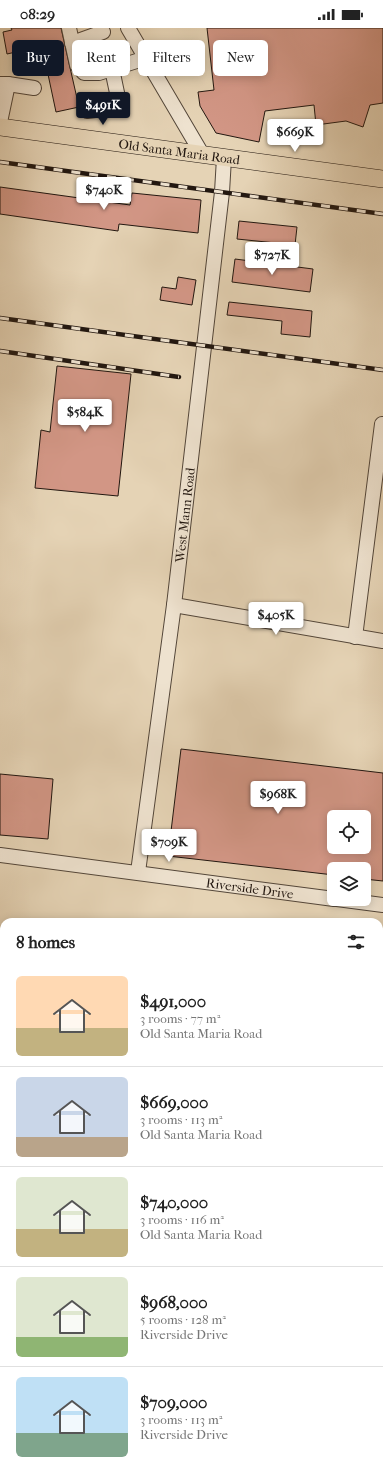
<!DOCTYPE html>
<meta charset="utf-8">
<style>
body{margin:0;font-family:"IM FELL French Canon",serif;background:#f6f6f6;color:#222;height:100vh;display:flex;flex-direction:column;font-size:15px;white-space:nowrap}
*{box-sizing:border-box;margin:0}
p{font-size:13px;color:#767676}
.icon{flex:none;width:22px;height:22px;fill:none;stroke:currentColor;stroke-width:2;stroke-linecap:round;stroke-linejoin:round}
.map{position:relative;flex:1;overflow:hidden}
.drawer{position:absolute;left:0px;top:890px;width:383px;height:556px;display:flex;flex-direction:column;background:#fff;border-radius:12px 12px 0 0;box-shadow:0 2px 10px #0003}
.drawer>*{flex:none}
.guide{position:absolute;left:12px;top:12px;width:359px;height:36px;display:flex;gap:8px}
.fabs{position:absolute;left:327px;top:782px;display:grid;gap:8px}
.fabs a{display:grid;place-items:center;width:44px;height:44px;border-radius:6px;background:#fff;box-shadow:0 2px 10px #0003;font-size:20px}
.price{position:absolute;translate:-50% -34px;padding:0 9px;border-radius:4px;background:#fff;color:#222;font-size:13px;line-height:26px;filter:drop-shadow(0 1px 2px #0008)}
.price::after{content:'';position:absolute;left:50%;top:24px;width:12px;height:9px;margin-left:-6px;background:inherit;clip-path:polygon(0 0,100% 0,50% 100%)}
.price.active{background:#111827;color:#fff}
ul{padding:0;list-style:none}
li{display:flex;align-items:center;gap:12px;height:100px;padding:0 16px}
li+li{border-top:1px solid #e0e0e0}
li span{display:grid;place-items:center;flex:none;width:112px;height:80px;border-radius:6px;color:#555}
li>.icon{margin-inline-start:auto}
span .icon{width:48px;height:48px;fill:#fffc;stroke-width:1}
li b{font-size:17px}
h2{display:flex;justify-content:space-between;align-items:center;height:48px;padding:0 16px;font-size:17px}
.pill{padding:0 14px;border-radius:6px;background:#fff;box-shadow:0 2px 10px #0003;font-size:14px;line-height:36px}
.pill.active{background:#111827;color:#fff}
.status{display:flex;justify-content:space-between;align-items:center;height:28px;padding:0 20px;background:#fff;direction:ltr}
.status svg{height:11px;fill:currentColor}
.map>svg:first-child{display:block}
.water{fill:#9cb4b9;stroke:#6b7575}
.building{fill:#d29685;stroke:#221710;fill-rule:evenodd}
.lines{fill:none;stroke-linecap:round;stroke-linejoin:round}
.minor-casing{stroke:#534639;stroke-width:16}
.major-casing{stroke:#221710;stroke-width:18}
.minor{stroke:#eee2cf;stroke-width:14}
.major{stroke:#e5d3b5;stroke-width:17}
.rail-casing{stroke:#221710;stroke-width:4.5}
.rail{stroke:#eee2cf;stroke-width:3;stroke-dasharray:9;stroke-linecap:butt}
.labels{text-anchor:middle;dominant-baseline:central;stroke-width:3;stroke-linejoin:round;paint-order:stroke}
.street-label{font-size:13px;fill:#221710;stroke:#eee2cf}
</style>
<div class="status"><b>08:29</b><svg viewBox="0 0 49 12"><path d="M0 12V9h3v3zM5 12V6h3v6zM10 12V3h3v9zM15 12V0h3v12zM26 1h20v11H26zM47 4h2v5h-2z"/></svg></div>
<div class="map">
<svg width="383" height="1446" viewBox="0 0 383 1446">
<rect width="100%" height="100%" fill="#e5d3b5"/>
<filter id="stains"><feTurbulence type="fractalNoise" baseFrequency=".005" numOctaves="4"/><feColorMatrix values="0 0 0 0 .2 0 0 0 0 .09 0 0 0 0 .02 0 0 0 .5 -.17"/></filter>
<radialGradient id="worn" r=".72"><stop offset=".6" stop-color="#630" stop-opacity="0"/><stop offset="1" stop-color="#630" stop-opacity=".3"/></radialGradient>
<!-- water -->
<path class="water" d="M 0,1308 L 4,1309 L 4,1399 L 0,1398 Z
M 96,1442 L 210,1442 L 215,1446 L 102,1446 Z"/>
<!-- building -->
<path class="building" d="M 11,0 L 61,0 L 79,79 L 56,84 L 42,18 L 7,26 L 3,4 L 12,2 Z
M 207,0 L 383,0 L 383,75 L 370,77 L 363,99 L 346,93 L 316,97 L 314,77 L 265,83 L 259,114 L 216,105 L 200,78 L 198,64 L 214,62 Z
M 0,159 L 130,177 L 132,165 L 201,172 L 198,205 L 119,196 L 118,203 L 0,186 Z
M 239,193 L 297,199 L 295,217 L 237,211 Z
M 235,231 L 313,241 L 310,264 L 232,254 Z
M 178,249 L 196,252 L 192,277 L 160,272 L 162,259 L 176,261 Z
M 229,274 L 312,283 L 310,309 L 281,306 L 282,293 L 227,287 Z
M 57,338 L 131,346 L 118,468 L 35,460 L 41,402 L 50,404 Z
M 181,721 L 383,745 L 383,853 L 364,851 L 364,841 L 334,841 L 334,847 L 168,828 ZM 334,789 L 364,789 L 364,819 L 334,819 Z
M 0,746 L 53,751 L 48,811 L 0,807 Z"/>
<g class="lines">
<!-- minor casing -->
<g class="minor-casing">
<g id="minor">
<path d="M 69,0 L 77,37 L 84,45 L 99,45 L 146,30"/>
<path d="M 128,0 L 202,126"/>
<path d="M 72,15 L 103,4"/>
<path d="M 0,56 L 8,56 L 0,94"/>
<path d="M 8,56 L 34,60"/>
<path d="M 87,83 L 120,79 L 112,41"/>
<path d="M 174,577 L 383,613"/>
<path d="M 355,609 L 382,396"/>
<path id="s1" d="M 0,827 L 334,871"/>
<path id="s2" d="M 138,844 L 174,577 L 222,164 L 224,130"/>
<path d="M 337,871 L 383,877"/>
</g>
</g>
<!-- major casing -->
<g class="major-casing">
<g id="major">
<path id="s3" d="M 0,99 L 383,151"/>
</g>
</g>
<!-- minor -->
<use href="#minor" class="minor"/>
<!-- major -->
<use href="#major" class="major"/>
<!-- rail casing -->
<g class="rail-casing">
<path id="rail" d="M 0,134 L 383,186
M 0,290 L 383,342
M 0,323 L 179,349"/>
</g>
<!-- rail -->
<use href="#rail" class="rail"/>
</g>
<g class="labels">
<!-- street labels -->
<g class="street-label">
<text stroke="none"><textPath href="#s3" startOffset="181">Old Santa Maria Road</textPath></text>
<text stroke="none"><textPath href="#s2" startOffset="360">West Mann Road</textPath></text>
<text stroke="none"><textPath href="#s1" startOffset="252">Riverside Drive</textPath></text>
</g>
</g>
<rect width="100%" height="100%" filter="url(#stains)"/>
<rect width="100%" height="100%" fill="url(#worn)"/>
</svg>
<div class="fabs">
<a><svg class="icon" aria-label="locate" viewBox="0 0 24 24"><circle cx="12" cy="12" r="6"/><path d="M12 2v4M12 18v4M2 12h4M18 12h4"/></svg></a>
<a><svg class="icon" aria-label="layers" viewBox="0 0 24 24"><path d="M12 4l9 5-9 5-9-5zM3 14l9 5 9-5"/></svg></a>
</div>
<b class="price active" style="left:103px;top:98px">$491K</b>
<b class="price" style="left:295px;top:125px">$669K</b>
<b class="price" style="left:104px;top:183px">$740K</b>
<b class="price" style="left:272px;top:248px">$727K</b>
<b class="price" style="left:85px;top:405px">$584K</b>
<b class="price" style="left:276px;top:608px">$405K</b>
<b class="price" style="left:278px;top:787px">$968K</b>
<b class="price" style="left:169px;top:835px">$709K</b>
<div class="guide">
<a class="pill active">Buy</a>
<a class="pill">Rent</a>
<a class="pill">Filters</a>
<a class="pill">New</a>
</div>
<section class="drawer">
<h2>8 homes<svg class="icon" aria-label="filters" viewBox="0 0 24 24"><path d="M4 7h16M4 17h16"/><circle cx="9" cy="7" r="2"/><circle cx="15" cy="17" r="2"/></svg></h2>
<ul>
<li><span style="background:linear-gradient(#ffd9b3 65%,#c2b280 0)"><svg class="icon" aria-label="home" viewBox="0 0 24 24"><path d="M3 11l9-7 9 7M6 9v11h12V9"/></svg></span><div><b>$491,000</b><p>3 rooms · 77 m²</p><p>Old Santa Maria Road</p></div></li>
<li><span style="background:linear-gradient(#c9d6e8 75%,#b9a48a 0)"><svg class="icon" aria-label="home" viewBox="0 0 24 24"><path d="M3 11l9-7 9 7M6 9v11h12V9"/></svg></span><div><b>$669,000</b><p>3 rooms · 113 m²</p><p>Old Santa Maria Road</p></div></li>
<li><span style="background:linear-gradient(#dfe7d0 65%,#c2b280 0)"><svg class="icon" aria-label="home" viewBox="0 0 24 24"><path d="M3 11l9-7 9 7M6 9v11h12V9"/></svg></span><div><b>$740,000</b><p>3 rooms · 116 m²</p><p>Old Santa Maria Road</p></div></li>
<li><span style="background:linear-gradient(#dfe7d0 75%,#8fb573 0)"><svg class="icon" aria-label="home" viewBox="0 0 24 24"><path d="M3 11l9-7 9 7M6 9v11h12V9"/></svg></span><div><b>$968,000</b><p>5 rooms · 128 m²</p><p>Riverside Drive</p></div></li>
<li><span style="background:linear-gradient(#bfe0f5 70%,#7fa58c 0)"><svg class="icon" aria-label="home" viewBox="0 0 24 24"><path d="M3 11l9-7 9 7M6 9v11h12V9"/></svg></span><div><b>$709,000</b><p>3 rooms · 113 m²</p><p>Riverside Drive</p></div></li>
</ul>
</section>
</div>
